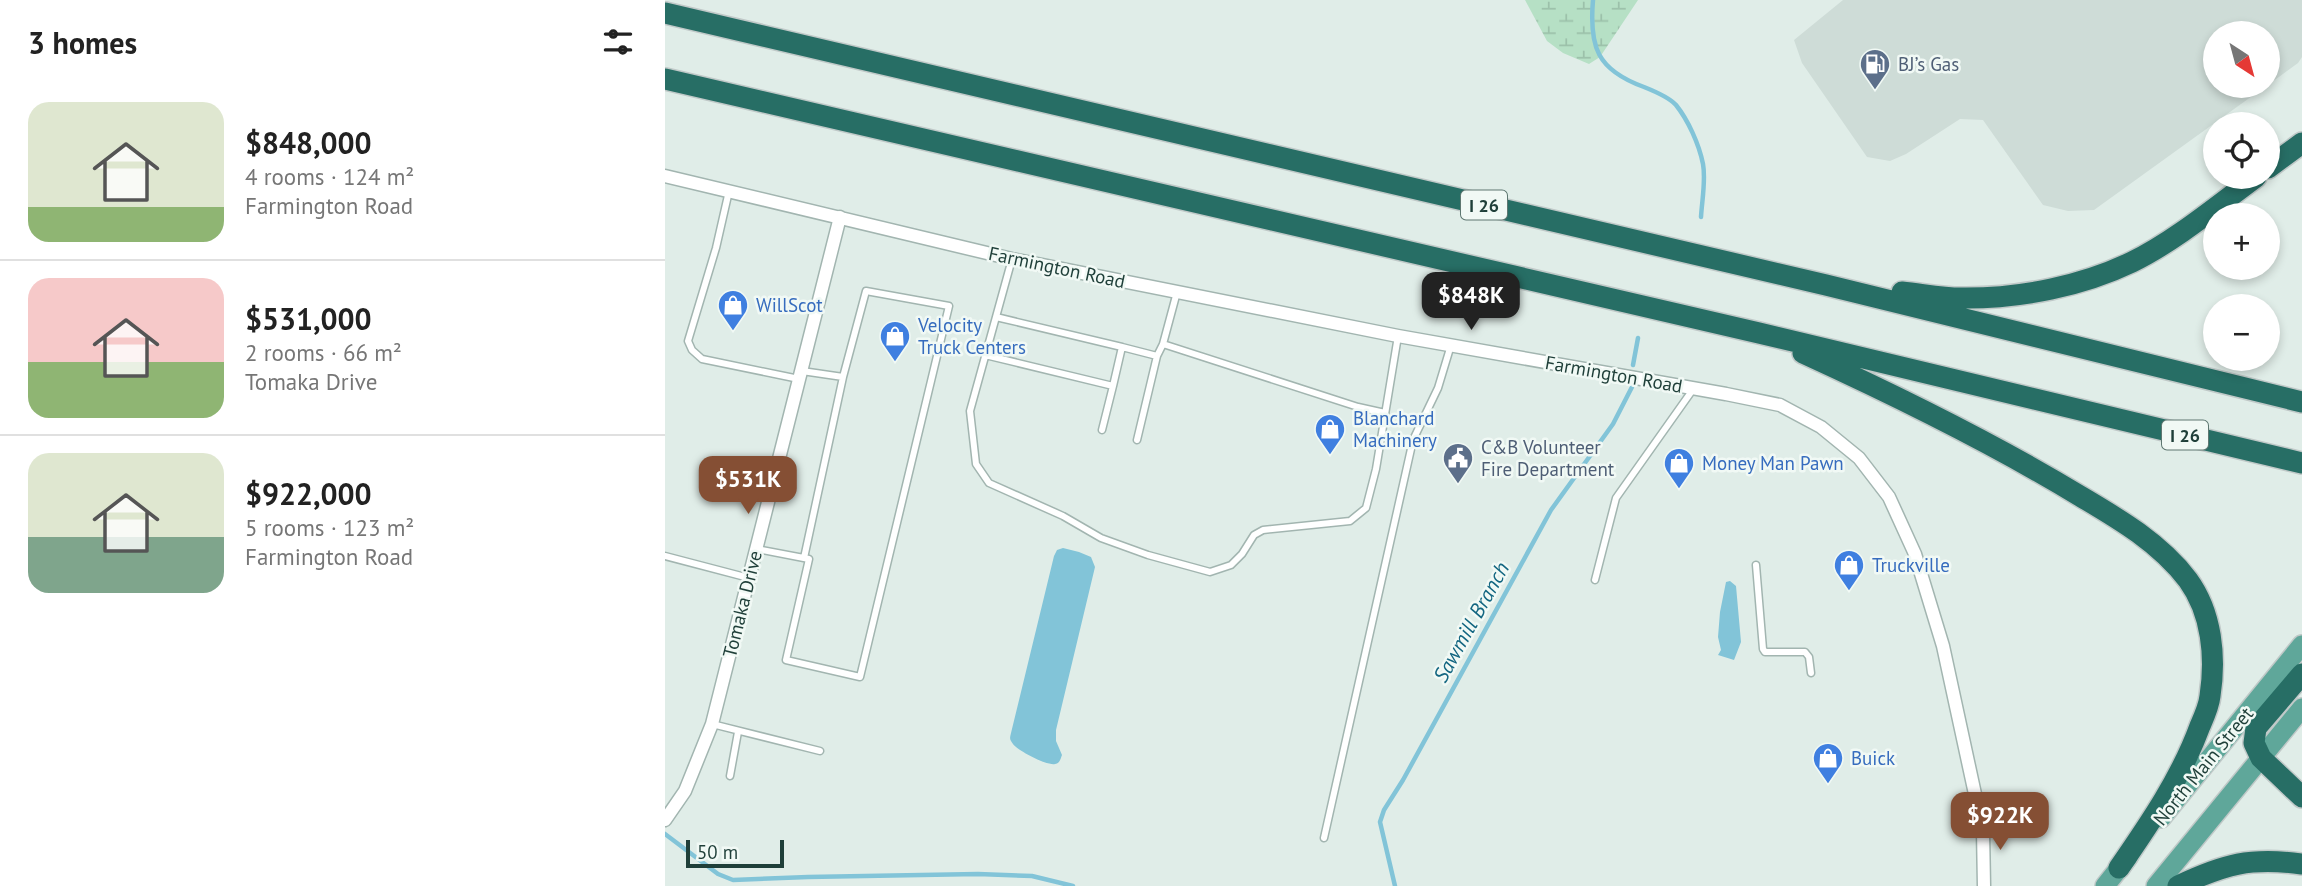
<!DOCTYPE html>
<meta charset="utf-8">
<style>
body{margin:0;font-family:"PT Sans",sans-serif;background:#f2f2f2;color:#222;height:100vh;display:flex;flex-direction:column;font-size:26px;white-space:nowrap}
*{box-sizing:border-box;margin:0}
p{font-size:23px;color:#767676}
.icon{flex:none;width:38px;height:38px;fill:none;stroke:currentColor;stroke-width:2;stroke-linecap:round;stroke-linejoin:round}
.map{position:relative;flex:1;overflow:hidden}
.sheet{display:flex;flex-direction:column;background:#fff;width:665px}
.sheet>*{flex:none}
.needle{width:46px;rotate:144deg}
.tools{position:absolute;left:1538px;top:21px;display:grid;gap:14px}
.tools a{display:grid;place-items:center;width:77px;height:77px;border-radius:50%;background:#fff;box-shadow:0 4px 10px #0003;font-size:35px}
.scale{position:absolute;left:21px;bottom:18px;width:98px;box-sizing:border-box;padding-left:7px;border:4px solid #1f3f39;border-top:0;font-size:19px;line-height:24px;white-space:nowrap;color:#1f3f39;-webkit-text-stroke:5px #f1f9f5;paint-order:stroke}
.price{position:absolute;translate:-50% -60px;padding:0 16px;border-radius:14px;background:#854f34;color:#fff;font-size:23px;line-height:46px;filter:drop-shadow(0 2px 4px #0008)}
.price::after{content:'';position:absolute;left:50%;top:42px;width:21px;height:16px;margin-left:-10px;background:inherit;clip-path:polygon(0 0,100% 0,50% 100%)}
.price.on{background:#222;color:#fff}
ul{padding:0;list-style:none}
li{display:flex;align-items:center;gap:21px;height:175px;padding:0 28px}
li+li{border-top:2px solid #e0e0e0}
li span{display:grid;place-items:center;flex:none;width:196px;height:140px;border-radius:21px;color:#555}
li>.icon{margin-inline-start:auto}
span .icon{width:84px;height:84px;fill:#fffc;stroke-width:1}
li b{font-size:30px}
h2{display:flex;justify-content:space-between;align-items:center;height:84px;padding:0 28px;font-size:30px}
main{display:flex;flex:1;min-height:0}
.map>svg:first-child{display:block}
.built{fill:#cedcd7}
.wetland{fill:url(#wetland-marsh)}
.water{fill:#82c4d8}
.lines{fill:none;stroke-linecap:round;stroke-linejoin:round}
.stream{stroke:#82c4d8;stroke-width:4.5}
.lane-casing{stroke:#a2b5b0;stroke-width:9}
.street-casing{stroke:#a2b5b0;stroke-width:15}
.primary-casing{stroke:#c0c9c8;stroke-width:22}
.highway-casing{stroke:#c0c9c8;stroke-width:24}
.lane{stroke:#fff;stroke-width:6}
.street{stroke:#fff;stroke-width:12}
.primary{stroke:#5fa79a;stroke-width:19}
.highway{stroke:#276e65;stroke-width:21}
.labels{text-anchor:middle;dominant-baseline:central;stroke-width:5;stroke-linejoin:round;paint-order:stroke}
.shield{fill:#f1f9f5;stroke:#5e7771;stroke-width:2}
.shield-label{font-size:18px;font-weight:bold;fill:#1f3f39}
.service-label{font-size:19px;fill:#4e5e75;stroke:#f1f9f5;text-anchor:start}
.street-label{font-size:19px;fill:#1f3f39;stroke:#f1f9f5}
.shop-label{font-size:19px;fill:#366cbe;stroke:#f1f9f5;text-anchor:start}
.water-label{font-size:21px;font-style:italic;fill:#136681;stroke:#f1f9f5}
</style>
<main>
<section class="sheet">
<h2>3 homes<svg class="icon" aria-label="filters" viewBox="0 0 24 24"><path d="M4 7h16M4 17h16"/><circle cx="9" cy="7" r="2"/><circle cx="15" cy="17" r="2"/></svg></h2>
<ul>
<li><span style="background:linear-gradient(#dfe7d0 75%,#8fb573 0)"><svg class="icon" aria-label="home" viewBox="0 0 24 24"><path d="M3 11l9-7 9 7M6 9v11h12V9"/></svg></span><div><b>$848,000</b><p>4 rooms · 124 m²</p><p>Farmington Road</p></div></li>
<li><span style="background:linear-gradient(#f6c9c9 60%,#8fb573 0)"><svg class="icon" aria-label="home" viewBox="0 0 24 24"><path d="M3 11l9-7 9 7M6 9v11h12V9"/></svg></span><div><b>$531,000</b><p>2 rooms · 66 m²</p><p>Tomaka Drive</p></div></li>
<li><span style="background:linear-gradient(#dfe7d0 60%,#7fa58c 0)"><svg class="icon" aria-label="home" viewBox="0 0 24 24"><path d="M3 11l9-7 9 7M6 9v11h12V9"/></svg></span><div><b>$922,000</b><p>5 rooms · 123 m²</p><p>Farmington Road</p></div></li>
</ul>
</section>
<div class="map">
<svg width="1637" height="886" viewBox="0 0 1637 886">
<defs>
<pattern id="wetland-marsh" width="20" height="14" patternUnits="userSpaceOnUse" patternTransform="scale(1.75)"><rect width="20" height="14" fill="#b6e0c5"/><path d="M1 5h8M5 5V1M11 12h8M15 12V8" fill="none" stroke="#9cc1aa"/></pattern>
</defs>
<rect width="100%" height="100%" fill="#e0ede8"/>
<!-- built -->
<path class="built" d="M 1178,0 L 1637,0 L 1637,57 L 1633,63 L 1603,85 L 1603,33 L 1550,33 L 1550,86 L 1601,86 L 1429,210 L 1403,211 L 1378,205 L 1318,120 L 1295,119 L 1241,154 L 1225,161 L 1202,157 L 1137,63 L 1129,40 Z"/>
<!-- wetland -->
<path class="wetland" d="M 860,0 L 973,0 L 935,57 L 924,64 L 898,53 L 882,41 Z"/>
<!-- water -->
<path class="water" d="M 398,548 L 414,552 L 426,557 L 430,567 L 391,730 L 391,741 L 397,755 C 395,760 395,763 390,764 C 382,766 352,750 348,744 C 344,739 345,738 346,733 L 389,556 L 392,550 Z
M 1065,581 L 1071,586 L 1076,642 L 1069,660 L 1053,655 L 1056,650 L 1053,637 L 1055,612 L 1061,582 Z"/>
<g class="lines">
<!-- stream -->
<path class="stream" d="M 928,0 C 924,47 932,70 979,87 C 989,91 1004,97 1011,105 C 1023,120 1034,144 1038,164 C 1041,180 1037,200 1036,217
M 968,365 L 973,338
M 0,834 L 53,874 L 68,880 L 143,877 L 313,874 L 367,876 L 408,886
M 730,886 L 715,822 L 719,810 L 738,780 L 886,510 L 948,424 L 967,387"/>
<!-- lane casing -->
<g class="lane-casing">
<path id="lane" d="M 64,191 L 51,248 L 23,341 L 27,350 L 37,359 L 134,379
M 347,259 L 305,411 L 311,464 L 324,483 L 398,516 L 436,538 L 483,555 L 545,572 L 566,565 L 577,554 L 589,535 L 598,530 L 685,521 L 701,508 L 711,469 L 733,336
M 331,317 L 457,347
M 498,344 L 693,407 L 720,413
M 320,355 L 448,386 L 457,347 L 492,356
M 437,430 L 448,386
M 472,440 L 492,356 L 498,344 L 512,292
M 92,549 L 144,559 L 121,660 L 195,677 L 284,306 L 201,291 L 178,377 L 137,371
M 0,556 L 84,578
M 139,558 L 178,377
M 1091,565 L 1098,649 L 1100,652 L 1140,652 L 1144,657 L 1146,673
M 930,580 L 951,498 L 1029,388
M 47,724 L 155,751
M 65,776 L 73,732
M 659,838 L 748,440 L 773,388 L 786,345"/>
</g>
<!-- street casing -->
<g class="street-casing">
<path id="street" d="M 0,176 L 347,259 L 733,336 L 1061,394 L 1115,405 L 1156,427 L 1194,458 L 1224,497 L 1250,554 L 1278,646 L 1318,831 L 1319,886
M 0,820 L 20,791 L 47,724 L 175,217"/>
</g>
<!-- primary casing -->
<g class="primary-casing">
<path id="primary" d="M 1496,818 L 1637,645
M 1440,886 L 1463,857
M 1491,886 L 1637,708"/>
</g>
<!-- highway casing -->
<g class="highway-casing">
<path id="highway" d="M 0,13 L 1161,285 L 1637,402
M 0,79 L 1094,333 L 1637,463
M 1603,168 L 1637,143
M 1237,292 C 1258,294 1280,299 1301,298 C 1357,298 1417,286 1467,262 C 1510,241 1553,205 1591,177
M 1138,353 C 1232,396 1326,442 1415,496 C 1454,519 1495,543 1523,580 C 1547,613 1551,657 1545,696 C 1544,706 1539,717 1535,726 C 1516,778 1485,823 1454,868
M 1637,674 L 1591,728 L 1589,743 L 1596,758 L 1637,797
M 1513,886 C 1560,864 1585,857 1637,864"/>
</g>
<!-- lane -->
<use href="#lane" class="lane"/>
<!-- street -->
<use href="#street" class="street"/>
<!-- primary -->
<use href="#primary" class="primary"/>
<!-- highway -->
<use href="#highway" class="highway"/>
</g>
<!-- icons -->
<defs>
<g id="fuel-pin" transform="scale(1.575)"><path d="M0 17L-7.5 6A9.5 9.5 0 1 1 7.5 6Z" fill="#5c6f8a" stroke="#f1f9f5"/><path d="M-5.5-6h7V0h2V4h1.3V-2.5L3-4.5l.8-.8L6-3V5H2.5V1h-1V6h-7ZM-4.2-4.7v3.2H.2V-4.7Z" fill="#fff"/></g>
<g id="shop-pin" transform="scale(1.575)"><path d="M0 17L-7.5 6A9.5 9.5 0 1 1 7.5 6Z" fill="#3f7fe0" stroke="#f1f9f5"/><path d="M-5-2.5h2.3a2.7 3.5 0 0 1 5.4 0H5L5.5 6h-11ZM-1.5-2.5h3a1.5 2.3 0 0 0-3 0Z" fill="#fff"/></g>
<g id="civic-pin" transform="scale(1.575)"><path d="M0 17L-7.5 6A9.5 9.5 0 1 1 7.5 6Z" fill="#5c6f8a" stroke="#f1f9f5"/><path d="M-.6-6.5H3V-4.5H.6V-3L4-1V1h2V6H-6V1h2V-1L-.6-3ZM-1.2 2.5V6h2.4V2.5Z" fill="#fff"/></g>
</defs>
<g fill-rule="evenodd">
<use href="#fuel-pin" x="1210" y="64"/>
<use href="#shop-pin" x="68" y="305"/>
<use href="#shop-pin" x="230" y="336"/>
<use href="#shop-pin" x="665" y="429"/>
<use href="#civic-pin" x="793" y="458"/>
<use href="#shop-pin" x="1014" y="463"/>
<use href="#shop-pin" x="1184" y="565"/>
<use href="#shop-pin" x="1163" y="758"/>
</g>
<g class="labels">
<!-- shield labels -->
<g class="shield">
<rect x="796" y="190.5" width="46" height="29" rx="5"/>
<rect x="1497" y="420.5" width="46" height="29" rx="5"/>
</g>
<g class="shield-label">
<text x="819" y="205">I 26</text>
<text x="1520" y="435">I 26</text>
</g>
<!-- service labels -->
<g class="service-label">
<text x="1233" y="64">BJ’s Gas</text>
<text x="816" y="447">C&amp;B Volunteer<tspan x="816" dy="22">Fire Department</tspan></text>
</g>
<!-- street labels -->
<g class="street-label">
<text transform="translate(392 267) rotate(12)">Farmington Road</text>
<text transform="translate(949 374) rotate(10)">Farmington Road</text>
<text transform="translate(77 604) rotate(-76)">Tomaka Drive</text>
<text transform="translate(1538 766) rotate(-51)">North Main Street</text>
</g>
<!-- shop labels -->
<g class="shop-label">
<text x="91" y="305">WillScot</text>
<text x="253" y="325">Velocity<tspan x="253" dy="22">Truck Centers</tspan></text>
<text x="688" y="418">Blanchard<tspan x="688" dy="22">Machinery</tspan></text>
<text x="1037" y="463">Money Man Pawn</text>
<text x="1207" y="565">Truckville</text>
<text x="1186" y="758">Buick</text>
</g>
<!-- water labels -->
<g class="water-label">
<text transform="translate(806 622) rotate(-61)">Sawmill Branch</text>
</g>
</g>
</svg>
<div class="tools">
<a><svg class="needle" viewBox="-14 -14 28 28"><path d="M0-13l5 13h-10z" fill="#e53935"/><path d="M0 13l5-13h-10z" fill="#767676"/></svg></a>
<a><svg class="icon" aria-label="locate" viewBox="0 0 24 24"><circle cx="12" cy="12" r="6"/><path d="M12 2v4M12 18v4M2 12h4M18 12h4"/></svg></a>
<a>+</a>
<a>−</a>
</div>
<div class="scale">50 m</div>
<b class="price on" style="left:806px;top:332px">$848K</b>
<b class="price" style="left:83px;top:516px">$531K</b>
<b class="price" style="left:1335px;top:852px">$922K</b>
</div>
</main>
